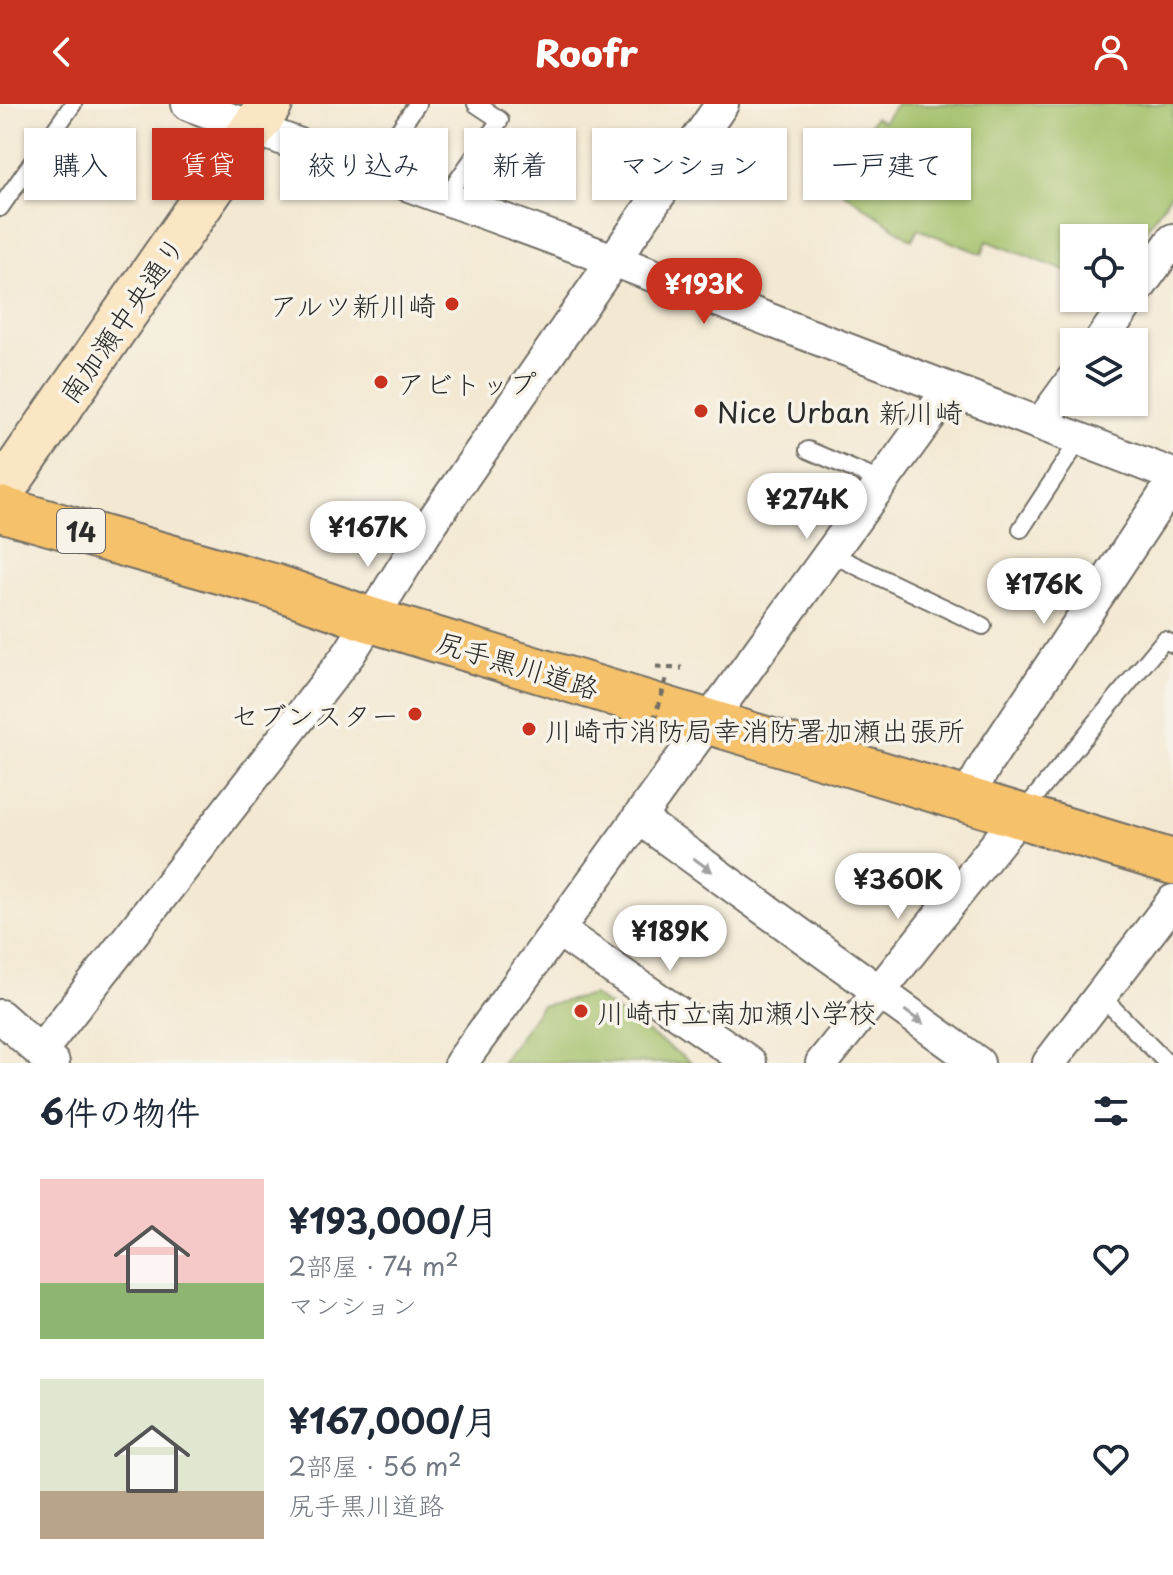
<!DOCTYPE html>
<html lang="ja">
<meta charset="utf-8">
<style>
body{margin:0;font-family:"Playpen Sans","Klee One",sans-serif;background:#f2f2f3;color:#1f2937;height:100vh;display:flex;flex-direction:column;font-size:30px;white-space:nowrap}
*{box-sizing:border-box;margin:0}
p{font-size:26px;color:#747a83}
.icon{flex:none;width:44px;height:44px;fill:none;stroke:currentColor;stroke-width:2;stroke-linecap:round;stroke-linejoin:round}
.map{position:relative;height:959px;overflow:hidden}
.panel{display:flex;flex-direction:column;background:#fff;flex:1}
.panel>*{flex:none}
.banner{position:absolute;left:24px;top:24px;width:1126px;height:72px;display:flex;gap:16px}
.tools{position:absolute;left:1060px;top:120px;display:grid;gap:16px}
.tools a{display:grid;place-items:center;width:88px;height:88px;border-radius:0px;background:#fff;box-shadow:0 2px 6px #0004;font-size:40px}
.price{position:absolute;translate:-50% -68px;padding:0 18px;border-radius:28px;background:#fff;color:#222;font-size:26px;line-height:52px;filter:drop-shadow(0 2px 4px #0008)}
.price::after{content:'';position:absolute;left:50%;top:48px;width:24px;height:18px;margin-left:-12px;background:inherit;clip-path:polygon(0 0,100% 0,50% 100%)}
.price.on{background:#c8321e;color:#fff}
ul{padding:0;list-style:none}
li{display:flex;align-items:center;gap:24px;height:200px;padding:0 40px}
li span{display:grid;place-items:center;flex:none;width:224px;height:160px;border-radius:0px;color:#555}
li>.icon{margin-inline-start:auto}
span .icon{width:96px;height:96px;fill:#fffc;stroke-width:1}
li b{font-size:34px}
h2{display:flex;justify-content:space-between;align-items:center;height:96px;padding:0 40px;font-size:34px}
.chip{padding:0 28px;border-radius:0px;background:#fff;box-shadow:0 2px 6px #0004;font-size:28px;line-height:72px}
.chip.on{background:#c8321e;color:#fff}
header{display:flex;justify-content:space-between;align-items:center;height:104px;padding:0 40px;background:#c8321e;color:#fff;font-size:36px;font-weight:800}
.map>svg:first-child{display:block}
.green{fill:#a1bf67;stroke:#667549;stroke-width:2}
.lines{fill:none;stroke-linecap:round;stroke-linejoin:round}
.lane-casing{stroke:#716d65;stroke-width:20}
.street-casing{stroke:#716d65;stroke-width:36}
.secondary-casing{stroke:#716d65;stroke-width:48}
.primary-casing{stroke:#716d65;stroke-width:48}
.path{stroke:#716d65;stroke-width:5;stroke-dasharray:6 6;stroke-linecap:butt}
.lane{stroke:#fff;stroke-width:16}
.street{stroke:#fff;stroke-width:32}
.secondary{stroke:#fbe6c4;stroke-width:44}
.primary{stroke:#f5c16b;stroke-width:44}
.path-bridge{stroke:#716d65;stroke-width:5;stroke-dasharray:6 6;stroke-linecap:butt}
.oneway{fill:#a0a0a0}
.poi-dot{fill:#c8321e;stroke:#f7f3e8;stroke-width:3}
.labels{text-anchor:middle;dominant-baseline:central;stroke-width:7;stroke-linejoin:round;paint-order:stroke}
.shield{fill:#f7f3e8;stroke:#686764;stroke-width:2}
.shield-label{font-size:26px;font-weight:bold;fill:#2b2b2b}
.poi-label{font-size:28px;fill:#2b2b2b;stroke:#f7f3e8;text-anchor:start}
.street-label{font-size:28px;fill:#2b2b2b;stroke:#f7f3e8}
</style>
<header><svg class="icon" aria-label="back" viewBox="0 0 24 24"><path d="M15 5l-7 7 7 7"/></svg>Roofr<svg class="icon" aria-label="person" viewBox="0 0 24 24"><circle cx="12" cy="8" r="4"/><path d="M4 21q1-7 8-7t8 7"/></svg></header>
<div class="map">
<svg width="1173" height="959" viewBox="0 0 1173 959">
<rect width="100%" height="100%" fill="#f7f3e8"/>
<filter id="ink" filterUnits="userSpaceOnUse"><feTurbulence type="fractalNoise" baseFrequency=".0125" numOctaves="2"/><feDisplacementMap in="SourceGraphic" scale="16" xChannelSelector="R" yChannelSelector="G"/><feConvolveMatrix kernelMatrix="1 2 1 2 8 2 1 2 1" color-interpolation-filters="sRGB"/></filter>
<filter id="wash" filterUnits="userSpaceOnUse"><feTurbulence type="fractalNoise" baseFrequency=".006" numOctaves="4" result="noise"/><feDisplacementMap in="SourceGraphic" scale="32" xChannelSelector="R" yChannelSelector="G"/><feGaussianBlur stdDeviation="1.8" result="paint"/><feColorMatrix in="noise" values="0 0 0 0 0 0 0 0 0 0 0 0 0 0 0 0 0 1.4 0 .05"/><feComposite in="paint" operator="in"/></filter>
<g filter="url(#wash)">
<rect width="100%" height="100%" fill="#f3e8d2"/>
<!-- green -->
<path class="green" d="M 896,0 L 1173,0 L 1173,87 L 1134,143 L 1134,134 L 1074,134 L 1074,170 L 987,137 L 982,150 L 918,125 L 912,136 L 829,78 L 875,13 L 883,18 Z
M 593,891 L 692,959 L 501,959 L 541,902 Z"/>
</g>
<g filter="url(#ink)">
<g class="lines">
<!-- lane casing -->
<g class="lane-casing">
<path id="lane" d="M 371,67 L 417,0
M 445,94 L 500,16 L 476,0
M 0,104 L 73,0
M 808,346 L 883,378
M 1021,425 L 1080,335
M 831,450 L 983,522
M 1021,710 L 1164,536 L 1173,540
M 1101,892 L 1167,959"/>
</g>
<!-- street casing -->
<g class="street-casing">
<path id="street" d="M 188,0 L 616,157 L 1173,371
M 1134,190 L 1173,136
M 1100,238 L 1131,194
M 1042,318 L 1074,274
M 966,696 L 987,658 L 1173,378
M 640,715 L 978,959
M 558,826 L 750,959
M 0,912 L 53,959
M 40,948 L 349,550 L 432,418 L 722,0
M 461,959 L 948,287
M 822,959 L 1020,711
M 1049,959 L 1173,797"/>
</g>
<!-- secondary casing -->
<g class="secondary-casing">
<path id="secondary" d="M 0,390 L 270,0"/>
</g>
<!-- primary casing -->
<g class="primary-casing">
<path id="primary" d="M 0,405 L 273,482 L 368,515 L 1173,758"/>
</g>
<!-- path -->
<path class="path" d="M 656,563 L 682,564"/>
<!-- lane -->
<use href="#lane" class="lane"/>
<!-- street -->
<use href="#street" class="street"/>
<!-- secondary -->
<use href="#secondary" class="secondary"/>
<!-- primary -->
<use href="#primary" class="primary"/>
<!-- path-bridge -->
<path class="path-bridge" d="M 651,627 L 667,572"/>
</g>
<!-- one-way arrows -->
<defs><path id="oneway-solid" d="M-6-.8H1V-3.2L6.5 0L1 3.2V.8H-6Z" transform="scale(2)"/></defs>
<g class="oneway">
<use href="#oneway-solid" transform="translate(703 761) rotate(36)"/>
<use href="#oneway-solid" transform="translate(914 913) rotate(36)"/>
</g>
</g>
<!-- markers -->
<g class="poi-dot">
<circle cx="452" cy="200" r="8"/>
<circle cx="381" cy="278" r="8"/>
<circle cx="701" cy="307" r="8"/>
<circle cx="415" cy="610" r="8"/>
<circle cx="529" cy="625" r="8"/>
<circle cx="581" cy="907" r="8"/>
</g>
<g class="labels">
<!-- shield labels -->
<rect class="shield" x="57" y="405" width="48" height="44" rx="6"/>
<g class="shield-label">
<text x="81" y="427">14</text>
</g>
<!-- poi labels -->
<g class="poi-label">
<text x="436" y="200" text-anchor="end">アルツ新川崎</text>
<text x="397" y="278">アビトップ</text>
<text x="717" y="307">Nice Urban 新川崎</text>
<text x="399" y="610" text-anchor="end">セブンスター</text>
<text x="545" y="625">川崎市消防局幸消防署加瀬出張所</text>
<text x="597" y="907">川崎市立南加瀬小学校</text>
</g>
<!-- street labels -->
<g class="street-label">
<text transform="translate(121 215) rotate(-55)">南加瀬中央通り</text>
<text transform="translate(518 560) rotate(17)">尻手黒川道路</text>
</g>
</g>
</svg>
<div class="tools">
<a><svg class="icon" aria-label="locate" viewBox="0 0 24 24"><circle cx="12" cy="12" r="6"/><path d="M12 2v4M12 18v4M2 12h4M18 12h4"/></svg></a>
<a><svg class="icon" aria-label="layers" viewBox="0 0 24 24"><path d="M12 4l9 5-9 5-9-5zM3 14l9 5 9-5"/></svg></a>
</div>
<b class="price on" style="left:704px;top:222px">¥193K</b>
<b class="price" style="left:807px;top:437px">¥274K</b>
<b class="price" style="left:368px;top:465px">¥167K</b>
<b class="price" style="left:1044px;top:522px">¥176K</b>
<b class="price" style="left:898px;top:817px">¥360K</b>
<b class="price" style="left:670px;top:869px">¥189K</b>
<div class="banner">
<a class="chip">購入</a>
<a class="chip on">賃貸</a>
<a class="chip">絞り込み</a>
<a class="chip">新着</a>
<a class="chip">マンション</a>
<a class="chip">一戸建て</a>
</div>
</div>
<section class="panel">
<h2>6件の物件<svg class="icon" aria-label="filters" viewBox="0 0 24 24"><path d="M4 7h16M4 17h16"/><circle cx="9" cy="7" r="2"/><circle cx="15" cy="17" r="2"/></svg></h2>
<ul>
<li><span style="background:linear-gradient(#f6c9c9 65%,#8fb573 0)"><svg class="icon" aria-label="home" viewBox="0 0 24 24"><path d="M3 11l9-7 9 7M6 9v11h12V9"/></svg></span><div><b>¥193,000/月</b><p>2部屋 · 74 m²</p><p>マンション</p></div><svg class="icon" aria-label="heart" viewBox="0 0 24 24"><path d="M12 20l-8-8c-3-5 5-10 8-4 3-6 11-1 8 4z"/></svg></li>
<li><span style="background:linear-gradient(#dfe7d0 70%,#b9a48a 0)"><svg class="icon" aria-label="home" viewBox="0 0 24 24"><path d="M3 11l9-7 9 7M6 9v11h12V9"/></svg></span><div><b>¥167,000/月</b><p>2部屋 · 56 m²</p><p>尻手黒川道路</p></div><svg class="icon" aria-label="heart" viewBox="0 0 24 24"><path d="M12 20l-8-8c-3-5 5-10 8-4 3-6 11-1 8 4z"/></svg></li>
</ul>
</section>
